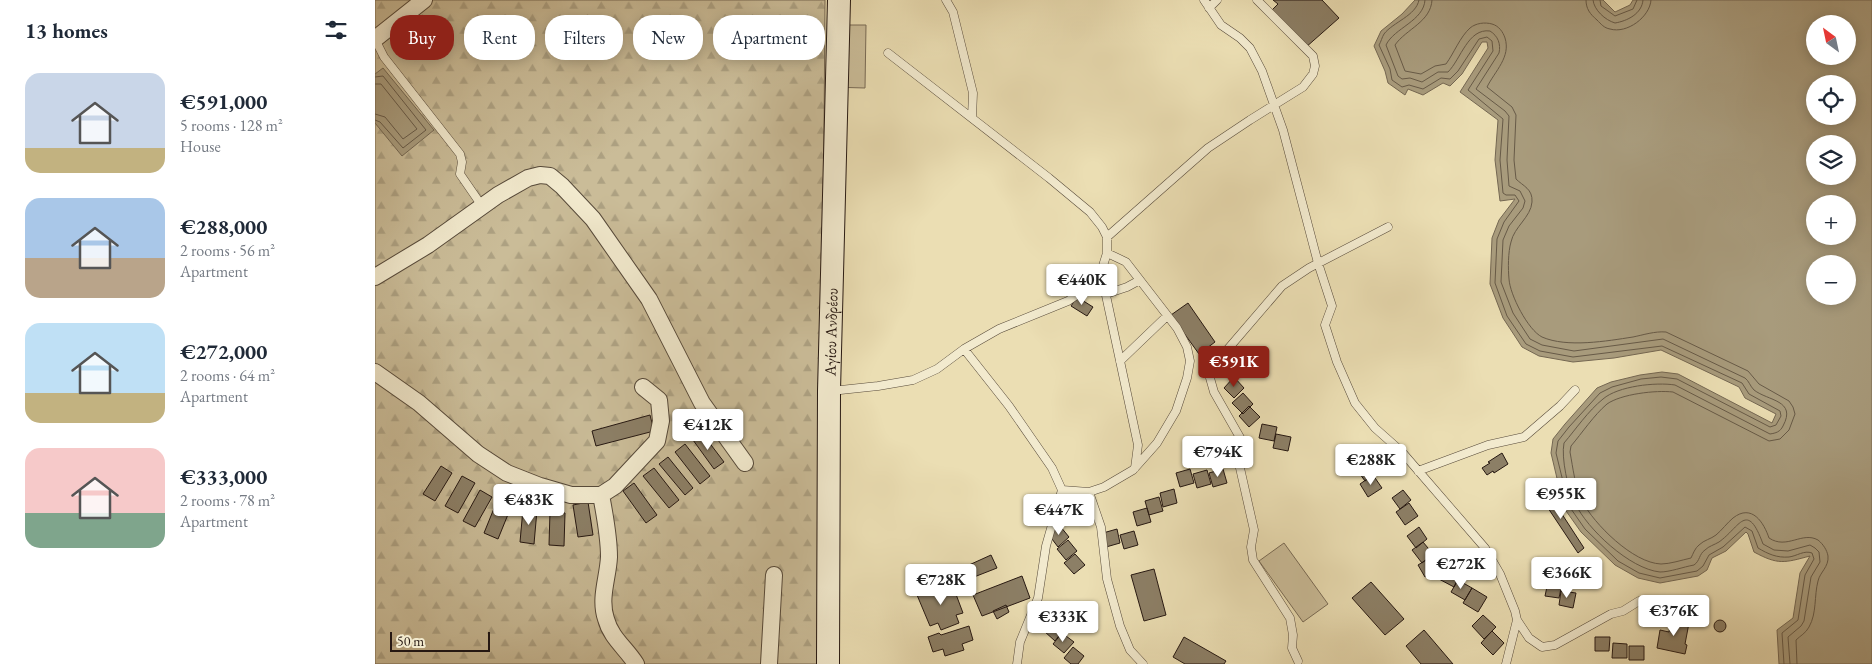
<!DOCTYPE html>
<meta charset="utf-8">
<style>
body{margin:0;font-family:"EB Garamond",serif;background:#f2f2f3;color:#1f2937;height:100vh;display:flex;flex-direction:column;font-size:19px;white-space:nowrap}
*{box-sizing:border-box;margin:0}
p{font-size:16px;color:#747a83}
.icon{flex:none;width:28px;height:28px;fill:none;stroke:currentColor;stroke-width:2;stroke-linecap:round;stroke-linejoin:round}
.map{position:relative;flex:1;overflow:hidden}
.panel{display:flex;flex-direction:column;background:#fff;width:375px}
.panel>*{flex:none}
.banner{position:absolute;left:15px;top:15px;width:475px;height:45px;display:flex;gap:10px}
.needle{width:32px;rotate:327deg}
.buttons{position:absolute;left:1431px;top:15px;display:grid;gap:10px}
.buttons a{display:grid;place-items:center;width:50px;height:50px;border-radius:50%;background:#fff;box-shadow:0 2px 12px #0003;font-size:25px}
.scale{position:absolute;left:15px;bottom:12px;width:100px;box-sizing:border-box;padding-left:5px;border:2px solid #261812;border-top:0;font-size:14px;line-height:18px;white-space:nowrap;color:#261812;-webkit-text-stroke:4px #f2eace;paint-order:stroke}
.price{position:absolute;translate:-50% -42px;padding:0 11px;border-radius:5px;background:#fff;color:#222;font-size:16px;line-height:32px;filter:drop-shadow(0 1px 2px #0008)}
.price::after{content:'';position:absolute;left:50%;top:30px;width:15px;height:11px;margin-left:-8px;background:inherit;clip-path:polygon(0 0,100% 0,50% 100%)}
.price.on{background:#8f2418;color:#fff}
ul{padding:0;list-style:none}
li{display:flex;align-items:center;gap:15px;height:125px;padding:0 25px}
li span{display:grid;place-items:center;flex:none;width:140px;height:100px;border-radius:15px;color:#555}
li>.icon{margin-inline-start:auto}
span .icon{width:60px;height:60px;fill:#fffc;stroke-width:1}
li b{font-size:21px}
h2{display:flex;justify-content:space-between;align-items:center;height:60px;padding:0 25px;font-size:21px}
.tag{padding:0 18px;border-radius:20px;background:#fff;box-shadow:0 2px 12px #0003;font-size:18px;line-height:45px}
.tag.on{background:#8f2418;color:#fff}
main{display:flex;flex:1;min-height:0}
.map>svg:first-child{display:block}
.forest{fill:url(#forest-firs);stroke:#786a55}
.pitch{fill:#cabc98;stroke:#786a55}
.water{fill:#a89b7c;stroke:#746752;fill-rule:evenodd}
.lines{fill:none;stroke-linecap:round;stroke-linejoin:round}
.shore{stroke:#675a47;stroke-width:1}
.building{fill:#8c7f66;stroke:#261812}
.lane-casing{stroke:#574a3a;stroke-width:9}
.street-casing{stroke:#574a3a;stroke-width:18}
.secondary-casing{stroke:#261812;stroke-width:24}
.lane{stroke:#f2eace;stroke-width:8}
.street{stroke:#f2eace;stroke-width:16}
.secondary{stroke:#f2eace;stroke-width:22}
.labels{text-anchor:middle;dominant-baseline:central;stroke-width:4;stroke-linejoin:round;paint-order:stroke}
.street-label{font-size:16px;fill:#261812;stroke:#f2eace}
</style>
<main>
<section class="panel">
<h2>13 homes<svg class="icon" aria-label="filters" viewBox="0 0 24 24"><path d="M4 7h16M4 17h16"/><circle cx="9" cy="7" r="2"/><circle cx="15" cy="17" r="2"/></svg></h2>
<ul>
<li><span style="background:linear-gradient(#c9d6e8 75%,#c2b280 0)"><svg class="icon" aria-label="home" viewBox="0 0 24 24"><path d="M3 11l9-7 9 7M6 9v11h12V9"/></svg></span><div><b>€591,000</b><p>5 rooms · 128 m²</p><p>House</p></div></li>
<li><span style="background:linear-gradient(#a9c7e8 60%,#b9a48a 0)"><svg class="icon" aria-label="home" viewBox="0 0 24 24"><path d="M3 11l9-7 9 7M6 9v11h12V9"/></svg></span><div><b>€288,000</b><p>2 rooms · 56 m²</p><p>Apartment</p></div></li>
<li><span style="background:linear-gradient(#bfe0f5 70%,#c2b280 0)"><svg class="icon" aria-label="home" viewBox="0 0 24 24"><path d="M3 11l9-7 9 7M6 9v11h12V9"/></svg></span><div><b>€272,000</b><p>2 rooms · 64 m²</p><p>Apartment</p></div></li>
<li><span style="background:linear-gradient(#f6c9c9 65%,#7fa58c 0)"><svg class="icon" aria-label="home" viewBox="0 0 24 24"><path d="M3 11l9-7 9 7M6 9v11h12V9"/></svg></span><div><b>€333,000</b><p>2 rooms · 78 m²</p><p>Apartment</p></div></li>
</ul>
</section>
<div class="map">
<svg width="1497" height="664" viewBox="0 0 1497 664">
<defs>
<pattern id="forest-firs" width="22" height="20" patternUnits="userSpaceOnUse" patternTransform="scale(1.25)"><rect width="22" height="20" fill="#cabc98"/><path d="M5 1l3.5 6h-7zM16 11l3.5 6h-7z" fill="#ada182"/></pattern>
</defs>
<rect width="100%" height="100%" fill="#ebdeb3"/>
<filter id="stains"><feTurbulence type="fractalNoise" baseFrequency=".004" numOctaves="4"/><feColorMatrix values="0 0 0 0 .2 0 0 0 0 .09 0 0 0 0 .02 0 0 0 .5 -.17"/></filter>
<radialGradient id="worn" r=".72"><stop offset=".6" stop-color="#630" stop-opacity="0"/><stop offset="1" stop-color="#630" stop-opacity=".3"/></radialGradient>
<!-- forest -->
<path class="forest" d="M 0,0 L 450,0 L 445,664 L 0,664 Z"/>
<!-- pitch -->
<path class="pitch" d="M 456,25 L 491,25 L 490,88 L 455,87 Z
M 909,543 L 953,604 L 928,622 L 884,561 Z"/>
<!-- water -->
<path class="water" d="M 1040,0 L 1228,0 L 1240,12 L 1255,5 L 1258,0 L 1497,0 L 1497,664 L 1404,664 L 1402,630 L 1418,618 L 1425,573 L 1435,556 C 1409,563 1403,565 1379,552 L 1373,534 L 1371,532 L 1351,551 L 1337,558 L 1332,570 L 1323,576 L 1285,583 L 1263,578 L 1240,565 L 1206,532 L 1189,508 L 1176,453 L 1178,439 L 1190,424 L 1222,388 L 1236,382 L 1265,375 L 1287,372 L 1303,374 L 1397,423 L 1401,414 L 1370,398 L 1364,387 L 1286,350 L 1239,358 L 1198,362 L 1164,356 L 1147,347 L 1128,318 L 1115,284 L 1117,238 L 1124,220 L 1140,199 L 1125,201 L 1120,160 L 1123,120 L 1085,92 L 1113,48 L 1112,42 L 1107,42 L 1087,74 L 1075,86 L 1068,83 L 1048,95 L 1033,89 L 1030,95 L 1013,83 L 1010,71 L 999,46 L 1006,31 L 1027,14 ZM 1440,24 L 1472,24 L 1472,56 L 1440,56 ZM 1440,84 L 1472,84 L 1472,116 L 1440,116 ZM 1440,144 L 1472,144 L 1472,176 L 1440,176 ZM 1440,204 L 1472,204 L 1472,236 L 1440,236 ZM 1440,264 L 1472,264 L 1472,296 L 1440,296 Z
M 8,68 L 59,130 L 27,156 L 0,123 L 0,74 Z"/>
<g class="lines">
<!-- shore -->
<path class="shore" d="M 1044,0 C 1041,16 1018,22 1009,34 C 1007,37 1006,42 1004,45 L 1015,69 L 1017,80 L 1027,87 L 1034,85 L 1048,89 L 1066,78 L 1075,79 L 1083,71 L 1104,39 L 1112,37 L 1117,41 L 1118,51 L 1093,90 L 1128,119 L 1125,160 L 1128,193 L 1131,195 L 1140,195 L 1144,201 L 1129,222 L 1122,239 L 1120,283 L 1132,316 L 1151,344 L 1165,351 L 1198,357 L 1287,346 L 1367,383 L 1374,394 L 1405,411 L 1406,416 L 1401,425 L 1395,427 L 1302,379 L 1286,377 L 1266,379 L 1237,387 L 1225,393 L 1194,427 L 1183,441 L 1181,453 L 1194,506 L 1210,529 L 1243,561 L 1264,573 L 1285,578 L 1322,571 L 1328,566 L 1334,555 L 1348,547 L 1370,527 L 1377,531 L 1383,548 C 1393,554 1402,558 1414,557 C 1422,556 1429,550 1437,553 L 1439,559 L 1430,575 L 1423,620 L 1407,633 L 1409,664
M 1050,0 C 1049,21 1019,28 1011,45 L 1023,76 L 1027,79 L 1035,78 L 1047,82 L 1063,72 L 1073,72 C 1086,59 1093,28 1115,31 C 1123,36 1126,44 1124,53 L 1101,89 L 1130,111 L 1134,116 L 1132,160 L 1134,186 L 1145,191 L 1150,201 L 1148,208 L 1134,226 L 1128,240 L 1126,282 L 1138,313 L 1155,339 L 1167,345 L 1199,351 L 1288,339 L 1370,378 C 1374,381 1375,386 1379,390 C 1393,401 1422,400 1408,426 C 1405,432 1401,433 1395,434 L 1300,385 C 1281,382 1243,386 1228,399 C 1213,411 1201,429 1189,443 C 1186,458 1193,490 1200,503 C 1212,529 1255,569 1285,572 C 1295,572 1308,567 1319,565 C 1325,561 1324,554 1330,550 C 1334,546 1339,545 1344,542 C 1365,527 1372,500 1388,544 L 1399,550 L 1413,551 L 1435,545 L 1440,548 L 1444,552 L 1445,562 L 1436,577 L 1429,621 L 1426,626 L 1413,637 L 1415,664
M 1057,0 C 1056,22 1031,29 1020,45 L 1030,71 L 1046,74 L 1060,66 L 1071,64 C 1079,53 1085,37 1095,28 C 1101,23 1110,22 1117,24 C 1124,26 1128,32 1130,38 C 1136,57 1120,71 1112,87 L 1137,107 L 1141,115 L 1139,160 L 1141,179 C 1148,186 1158,189 1157,202 C 1156,217 1139,227 1136,242 C 1133,252 1133,269 1134,279 C 1135,295 1153,330 1167,337 C 1192,348 1232,341 1258,337 C 1268,335 1280,331 1291,332 L 1373,371 L 1384,384 L 1414,401 L 1418,407 L 1420,414 L 1414,430 L 1405,439 L 1394,441 L 1298,392 C 1281,390 1246,394 1232,404 C 1219,415 1207,433 1196,446 L 1195,452 C 1198,468 1200,487 1207,501 C 1219,524 1258,563 1286,564 C 1295,564 1307,560 1316,558 C 1318,554 1320,548 1324,545 C 1329,540 1336,539 1341,535 C 1347,530 1352,523 1358,518 C 1377,503 1389,523 1394,538 C 1412,550 1427,531 1443,540 C 1448,544 1452,550 1453,556 C 1454,567 1445,572 1443,581 C 1439,596 1442,613 1434,627 C 1431,633 1425,636 1421,640 L 1422,664
M 1211,0 C 1211,9 1215,14 1222,20 C 1226,24 1229,28 1235,29 C 1252,34 1275,17 1276,0
M 1218,0 C 1219,10 1230,20 1240,23 C 1252,21 1267,14 1268,0
M 1225,0 L 1226,6 L 1240,16 L 1258,9 L 1262,0
M 0,77 L 8,76 L 51,130 L 28,148 L 5,122 L 0,120
M 0,84 L 6,84 L 42,129 L 28,139 L 10,117 L 0,114"/>
</g>
<!-- building -->
<path class="building" d="M 898,0 L 947,0 L 964,18 L 930,48 L 895,12 L 903,4 Z
M 702,297 L 718,307 L 712,316 L 696,306 Z
M 813,303 L 840,342 L 824,354 L 796,315 Z
M 859,377 L 869,388 L 859,398 L 849,388 Z
M 868,393 L 878,404 L 868,414 L 857,403 Z
M 874,406 L 885,417 L 874,427 L 864,416 Z
M 275,415 L 279,431 L 221,446 L 217,431 Z
M 887,424 L 902,427 L 899,441 L 884,438 Z
M 327,433 L 349,462 L 339,469 L 318,440 Z
M 901,434 L 916,437 L 913,451 L 898,448 Z
M 310,444 L 335,476 L 325,484 L 300,452 Z
M 1127,453 L 1133,464 L 1119,473 L 1118,471 L 1112,475 L 1107,468 L 1115,463 L 1113,462 Z
M 293,457 L 318,488 L 310,495 L 284,464 Z
M 993,457 L 1004,471 L 990,481 L 980,467 Z
M 66,466 L 77,473 L 60,501 L 48,494 Z
M 279,468 L 304,500 L 294,508 L 268,476 Z
M 815,469 L 819,483 L 805,487 L 801,473 Z
M 848,469 L 852,483 L 838,487 L 834,473 Z
M 832,470 L 836,484 L 822,488 L 818,474 Z
M 998,475 L 1007,488 L 993,497 L 985,484 Z
M 87,476 L 100,483 L 83,513 L 70,506 Z
M 259,483 L 282,515 L 271,523 L 248,491 Z
M 1170,488 L 1209,548 L 1203,553 L 1163,493 Z
M 799,489 L 802,503 L 788,507 L 785,493 Z
M 105,490 L 117,497 L 100,527 L 88,521 Z
M 1028,490 L 1036,500 L 1025,509 L 1017,498 Z
M 784,497 L 788,511 L 774,515 L 770,501 Z
M 122,501 L 136,507 L 123,539 L 109,533 Z
M 213,502 L 218,535 L 203,537 L 198,505 Z
M 1034,503 L 1043,516 L 1030,525 L 1021,512 Z
M 772,508 L 776,522 L 762,526 L 758,512 Z
M 148,509 L 162,510 L 159,544 L 145,542 Z
M 175,512 L 190,513 L 189,546 L 174,545 Z
M 685,526 L 694,537 L 683,547 L 674,535 Z
M 1044,527 L 1052,539 L 1041,548 L 1032,536 Z
M 742,529 L 745,543 L 731,547 L 728,533 Z
M 759,531 L 763,545 L 749,549 L 745,535 Z
M 693,540 L 702,551 L 691,560 L 682,549 Z
M 1048,542 L 1058,554 L 1047,563 L 1037,550 Z
M 700,554 L 710,565 L 699,574 L 689,563 Z
M 616,555 L 622,568 L 599,577 L 594,565 Z
M 1056,557 L 1063,569 L 1050,577 L 1043,565 Z
M 1068,567 L 1084,576 L 1079,587 L 1062,578 Z
M 779,569 L 791,615 L 769,621 L 756,575 Z
M 647,576 L 655,598 L 607,616 L 598,595 Z
M 1083,580 L 1097,588 L 1090,600 L 1076,592 Z
M 576,581 L 588,613 L 581,615 L 584,623 L 566,630 L 563,623 L 555,626 L 542,595 Z
M 996,582 L 1029,619 L 1010,635 L 977,598 Z
M 1173,582 L 1187,584 L 1184,598 L 1170,596 Z
M 1097,588 L 1112,597 L 1103,612 L 1088,603 Z
M 1186,591 L 1201,593 L 1198,608 L 1184,605 Z
M 631,605 L 634,612 L 622,619 L 618,611 Z
M 1108,615 L 1121,627 L 1109,639 L 1097,626 Z
M 1296,619 L 1314,623 L 1310,644 L 1312,645 L 1310,654 L 1282,648 L 1285,630 L 1294,632 Z
M1339 626a6 6 0 1 1 12 0a6 6 0 1 1-12 0Z
M 678,620 L 689,629 L 680,641 L 669,631 Z
M 594,626 L 598,640 L 587,644 L 589,650 L 570,656 L 568,649 L 558,652 L 553,637 L 564,633 L 566,635 Z
M 1049,630 L 1078,664 L 1046,664 L 1031,646 Z
M 1117,631 L 1129,643 L 1118,655 L 1106,643 Z
M 687,633 L 699,642 L 689,653 L 678,644 Z
M 809,637 L 851,661 L 849,664 L 810,664 L 798,657 Z
M 1220,637 L 1235,637 L 1234,651 L 1220,651 Z
M 1238,643 L 1252,644 L 1252,658 L 1237,658 Z
M 1254,646 L 1269,646 L 1269,660 L 1254,660 Z
M 698,647 L 709,656 L 703,664 L 696,664 L 689,658 Z"/>
<g class="lines">
<!-- lane casing -->
<g class="lane-casing">
<path id="lane" d="M 571,0 L 578,12 L 598,93 L 597,117
M 829,0 L 846,25 L 865,38 L 875,48 L 887,71 L 908,130 L 943,263 L 957,306 L 950,325 L 962,362 L 980,403 L 1000,428 L 1027,452 L 1110,548 L 1125,574 L 1140,611 L 1142,620 L 1154,638 L 1167,647 L 1180,645 L 1236,614 L 1248,611 L 1264,601
M 834,8 L 842,0
M 0,39 L 9,57 L 85,154 L 87,162 L 85,174 L 107,206
M 732,237 L 833,148 L 875,120 L 928,87 L 938,74 L 940,66 L 938,56 L 882,0
M 726,272 L 763,445 L 760,468
M 731,294 L 752,287 L 765,280
M 589,349 L 634,406 L 677,468 L 687,490 L 671,546 L 663,598 L 645,642 L 642,664
M 745,361 L 792,316
M 456,391 L 503,386 L 538,380 L 562,369 L 589,349 L 624,329 L 693,301 L 716,285 L 726,272 L 732,253 L 732,237 L 727,227 L 715,212 L 674,178 L 513,53
M 1043,471 L 1113,445 L 1149,437 L 1185,406 L 1200,390
M 687,490 L 714,492 L 729,487 L 758,470 L 782,443 L 801,411 L 812,378 L 815,361 L 812,347 L 802,328 L 751,262 L 732,253
M 714,492 L 726,527 L 732,579 L 745,626 L 755,650 L 768,664
M 923,661 L 917,648 L 918,635 L 915,618 L 878,560 L 876,547 L 879,530 L 865,468 L 867,441 L 839,392 L 835,378 L 840,364 L 907,286 L 934,268 L 1013,227
M 1131,664 L 1142,620"/>
</g>
<!-- street casing -->
<g class="street-casing">
<path id="street" d="M 0,39 L 49,0
M 0,277 L 53,245 L 123,195 L 153,178 L 165,175 L 175,176 L 187,186 L 218,219 L 274,299 L 327,403 L 370,463
M 0,372 L 44,403 L 103,454 L 132,473 L 165,486 L 196,495 L 226,495
M 261,664 C 251,648 236,638 231,619 C 224,598 233,578 234,557 C 234,536 230,516 226,495 L 240,486 L 282,441 L 286,421 L 284,400 L 268,387
M 394,664 L 399,575"/>
</g>
<!-- secondary casing -->
<g class="secondary-casing">
<g id="secondary">
<path id="s1" d="M 453,664 L 454,391 L 464,0"/>
</g>
</g>
<!-- lane -->
<use href="#lane" class="lane"/>
<!-- street -->
<use href="#street" class="street"/>
<!-- secondary -->
<use href="#secondary" class="secondary"/>
</g>
<g class="labels">
<!-- street labels -->
<g class="street-label">
<text stroke="none"><textPath href="#s1" startOffset="332">Αγίου Ανδρέου</textPath></text>
</g>
</g>
<rect width="100%" height="100%" filter="url(#stains)"/>
<rect width="100%" height="100%" fill="url(#worn)"/>
</svg>
<div class="buttons">
<a><svg class="needle" viewBox="-14 -14 28 28"><path d="M0-13l5 13h-10z" fill="#e53935"/><path d="M0 13l5-13h-10z" fill="#747a83"/></svg></a>
<a><svg class="icon" aria-label="locate" viewBox="0 0 24 24"><circle cx="12" cy="12" r="6"/><path d="M12 2v4M12 18v4M2 12h4M18 12h4"/></svg></a>
<a><svg class="icon" aria-label="layers" viewBox="0 0 24 24"><path d="M12 4l9 5-9 5-9-5zM3 14l9 5 9-5"/></svg></a>
<a>+</a>
<a>−</a>
</div>
<div class="scale">50 m</div>
<b class="price" style="left:707px;top:306px">€440K</b>
<b class="price on" style="left:859px;top:388px">€591K</b>
<b class="price" style="left:333px;top:451px">€412K</b>
<b class="price" style="left:843px;top:478px">€794K</b>
<b class="price" style="left:996px;top:486px">€288K</b>
<b class="price" style="left:1186px;top:520px">€955K</b>
<b class="price" style="left:154px;top:526px">€483K</b>
<b class="price" style="left:684px;top:536px">€447K</b>
<b class="price" style="left:1086px;top:590px">€272K</b>
<b class="price" style="left:1192px;top:599px">€366K</b>
<b class="price" style="left:566px;top:606px">€728K</b>
<b class="price" style="left:1299px;top:637px">€376K</b>
<b class="price" style="left:688px;top:643px">€333K</b>
<div class="banner">
<a class="tag on">Buy</a>
<a class="tag">Rent</a>
<a class="tag">Filters</a>
<a class="tag">New</a>
<a class="tag">Apartment</a>
</div>
</div>
</main>
